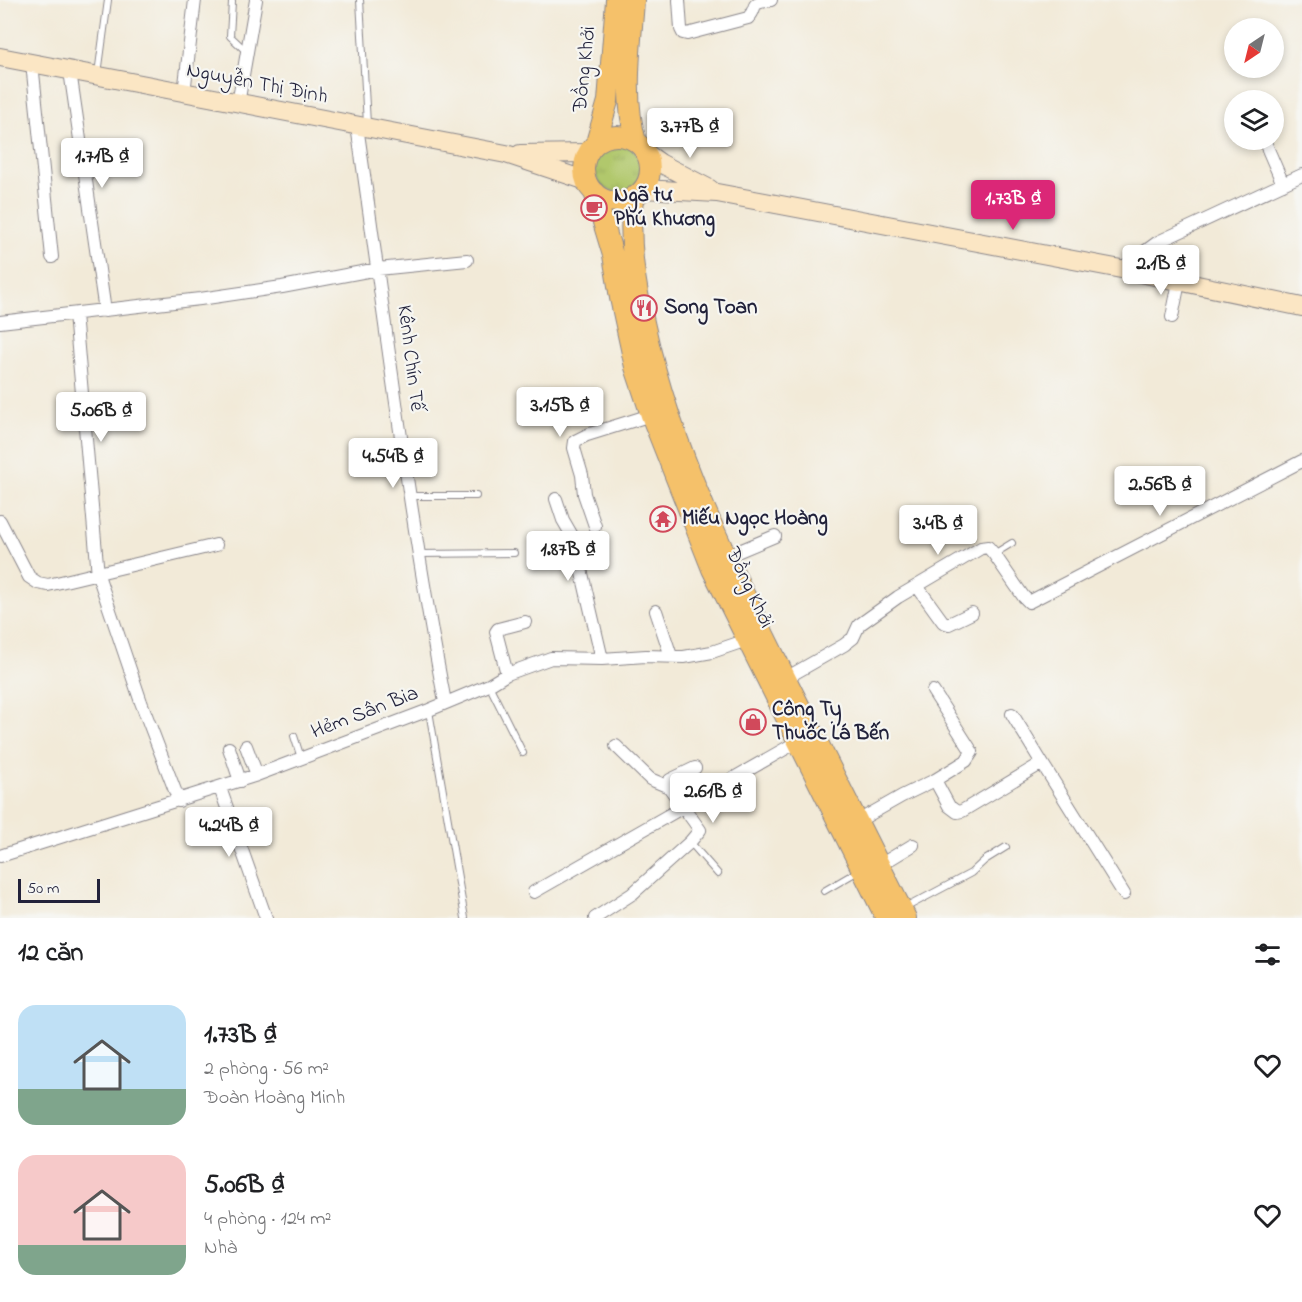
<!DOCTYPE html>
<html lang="vi">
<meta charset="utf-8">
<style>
body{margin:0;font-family:"Indie Flower",sans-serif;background:#f2f2f2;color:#202124;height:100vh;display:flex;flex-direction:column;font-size:22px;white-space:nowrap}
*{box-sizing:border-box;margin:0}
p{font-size:20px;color:#757577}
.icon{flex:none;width:33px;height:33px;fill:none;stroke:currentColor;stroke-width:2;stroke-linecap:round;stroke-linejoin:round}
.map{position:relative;height:918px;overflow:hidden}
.side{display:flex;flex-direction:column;background:#fff;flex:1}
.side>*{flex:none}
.needle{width:39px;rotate:215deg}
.buttons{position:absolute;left:1224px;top:18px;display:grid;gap:12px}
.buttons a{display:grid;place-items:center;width:60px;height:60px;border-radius:50%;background:#fff;box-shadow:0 3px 9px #0003;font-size:30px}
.scale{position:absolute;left:18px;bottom:15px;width:82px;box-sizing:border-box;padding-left:6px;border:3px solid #22223b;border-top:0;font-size:16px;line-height:21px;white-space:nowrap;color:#22223b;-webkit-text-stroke:4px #f6f6f2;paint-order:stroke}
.price{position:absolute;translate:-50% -51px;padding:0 14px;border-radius:6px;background:#fff;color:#222;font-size:20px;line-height:39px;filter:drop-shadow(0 2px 3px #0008)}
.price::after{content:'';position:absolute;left:50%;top:36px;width:18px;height:14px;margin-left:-9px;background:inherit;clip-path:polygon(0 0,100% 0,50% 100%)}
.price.on{background:#db2777;color:#fff}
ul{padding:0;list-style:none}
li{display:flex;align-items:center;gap:18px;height:150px;padding:0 18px}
li span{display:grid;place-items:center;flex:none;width:168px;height:120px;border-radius:18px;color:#555}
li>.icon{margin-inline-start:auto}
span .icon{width:72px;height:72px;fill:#fffc;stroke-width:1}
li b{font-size:26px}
h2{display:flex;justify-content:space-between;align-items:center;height:72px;padding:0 18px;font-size:26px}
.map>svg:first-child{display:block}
.park{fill:url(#park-tufts);stroke:#6a7554;stroke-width:1.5}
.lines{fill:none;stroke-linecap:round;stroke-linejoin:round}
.service-casing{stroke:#8a868a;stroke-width:8}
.minor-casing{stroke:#8a868a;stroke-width:14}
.secondary-casing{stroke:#8a868a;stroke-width:20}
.primary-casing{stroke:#8a868a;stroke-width:22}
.service{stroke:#fff;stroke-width:6}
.minor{stroke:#fff;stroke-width:12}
.secondary{stroke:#fbe6c4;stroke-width:18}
.primary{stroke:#f5c16b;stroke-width:20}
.labels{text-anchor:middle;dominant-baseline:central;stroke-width:4.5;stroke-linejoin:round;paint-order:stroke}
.street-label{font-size:21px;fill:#22223b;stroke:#f6f6f2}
.poi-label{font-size:21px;font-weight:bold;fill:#22223b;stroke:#f6f6f2;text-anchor:start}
</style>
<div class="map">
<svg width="1302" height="918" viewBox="0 0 1302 918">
<defs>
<pattern id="park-tufts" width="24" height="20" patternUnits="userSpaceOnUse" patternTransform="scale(1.5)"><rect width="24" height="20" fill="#b1c86c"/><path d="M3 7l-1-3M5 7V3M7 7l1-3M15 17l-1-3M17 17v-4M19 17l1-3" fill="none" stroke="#98ac5e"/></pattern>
</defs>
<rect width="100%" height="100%" fill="#f6f6f2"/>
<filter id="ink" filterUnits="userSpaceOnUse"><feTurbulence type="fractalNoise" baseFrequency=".0167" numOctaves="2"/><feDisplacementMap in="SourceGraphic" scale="12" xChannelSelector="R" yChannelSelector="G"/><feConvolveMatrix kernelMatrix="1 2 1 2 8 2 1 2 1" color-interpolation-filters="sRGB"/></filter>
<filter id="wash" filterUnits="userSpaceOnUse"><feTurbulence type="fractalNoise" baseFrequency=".008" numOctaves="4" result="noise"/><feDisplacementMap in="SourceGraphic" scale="24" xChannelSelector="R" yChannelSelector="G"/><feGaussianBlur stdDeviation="1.35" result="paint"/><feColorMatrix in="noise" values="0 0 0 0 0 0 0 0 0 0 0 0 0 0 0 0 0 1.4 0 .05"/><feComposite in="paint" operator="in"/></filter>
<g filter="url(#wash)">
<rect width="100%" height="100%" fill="#f2ead8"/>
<!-- park -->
<path class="park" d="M594 168a24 24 0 1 1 48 0a24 24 0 1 1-48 0Z"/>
</g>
<g filter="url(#ink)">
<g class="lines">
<!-- service casing -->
<g class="service-casing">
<path id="service" d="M 360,0 L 367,124
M 232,2 L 230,36 L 247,52
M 98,74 L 108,0
M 410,496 L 476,496
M 418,554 L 514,553
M 994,554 L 1012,543
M 489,685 L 523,753
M 429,711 L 465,918
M 294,736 L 301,758
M 690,842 L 718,874
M 824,891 L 860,870
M 905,908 L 971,873 L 985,860 L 1006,847"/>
</g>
<!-- minor casing -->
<g class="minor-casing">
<path id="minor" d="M 679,0 L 681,29 L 683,33 L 687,34 L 748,18 C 760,6 746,4 771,0
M 32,63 L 52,257
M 70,71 L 105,311
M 184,93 L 195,0
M 238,104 L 256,0
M 357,126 C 385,318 408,511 445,702
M 1264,140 L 1283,184
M 1121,269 L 1158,242 L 1302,175
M 75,314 L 98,575 L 141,702 L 179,801
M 1172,317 L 1179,282
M 0,322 L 200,299 L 282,287 L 378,269 L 467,260
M 556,499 L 563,520 L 574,539 L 602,659
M 0,521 L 29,577 L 38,583 L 48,585 L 216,545
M 595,526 L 584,494 L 582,475 L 574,448 L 575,441 L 587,435 L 651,415
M 725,557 L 775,536
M 917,586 L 943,622 L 949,624 L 972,613
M 656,611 L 671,656
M 507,674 L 496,632 L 498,629 L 525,622
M 786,678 L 844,645 L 853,638 L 859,625 L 898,597 L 981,548 L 988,547 L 994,554 L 1023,596 L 1029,602 L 1302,461
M 933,691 L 972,752 L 966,761 L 935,780
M 1012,714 L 1042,763
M 246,746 L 257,775
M 616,746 L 650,779 L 669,787
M 229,748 L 240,781
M 220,788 L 266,918
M 858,821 L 902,796 L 935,780 L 949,806 L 957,812 L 962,811 L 1042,763 L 1124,894
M 0,856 L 257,775 L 429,710 L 489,685 L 507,674 L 551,658 L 602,659 L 646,656 L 684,657 L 712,652 L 747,640
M 880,865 L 913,845
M 534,892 L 797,742
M 595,918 L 632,894 L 690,842 L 700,830 L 669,787 L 670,780 L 695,768"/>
</g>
<!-- secondary casing -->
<g class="secondary-casing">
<path id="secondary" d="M 0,57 L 506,154 L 587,181
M 646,153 L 660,163 L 710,189
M 520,154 L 588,153
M 643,189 L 717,193 L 1121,269 L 1302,307"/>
</g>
<!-- primary casing -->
<g class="primary-casing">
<path id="primary" d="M 634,0 C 631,47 623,96 636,142
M584 169a33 33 0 1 1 66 0a33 33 0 1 1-66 0Z
M 596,143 L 608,101 L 616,0
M 594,192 L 613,255 L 620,298 L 635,367 L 651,415 L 712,569 L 886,918
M 633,197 C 628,242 635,284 645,327 C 673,456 734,575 792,691 C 830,767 868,843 906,918"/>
</g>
<!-- service -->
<use href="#service" class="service"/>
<!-- minor -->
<use href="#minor" class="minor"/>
<!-- secondary -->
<use href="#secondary" class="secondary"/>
<!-- primary -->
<use href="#primary" class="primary"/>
</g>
</g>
<!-- icons -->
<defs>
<g id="cafe-ring" transform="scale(1.35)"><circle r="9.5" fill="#f6f6f2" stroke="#d1495b" stroke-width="1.5"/><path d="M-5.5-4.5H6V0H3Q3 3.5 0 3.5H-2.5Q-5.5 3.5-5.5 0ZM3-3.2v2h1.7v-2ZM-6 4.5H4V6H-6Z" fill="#d1495b"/></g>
<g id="restaurant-ring" transform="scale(1.35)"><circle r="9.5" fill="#f6f6f2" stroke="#d1495b" stroke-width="1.5"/><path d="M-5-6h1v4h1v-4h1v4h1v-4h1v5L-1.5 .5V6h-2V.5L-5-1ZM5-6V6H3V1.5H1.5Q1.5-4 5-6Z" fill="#d1495b"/></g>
<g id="temple-ring" transform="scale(1.35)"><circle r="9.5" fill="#f6f6f2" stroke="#d1495b" stroke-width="1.5"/><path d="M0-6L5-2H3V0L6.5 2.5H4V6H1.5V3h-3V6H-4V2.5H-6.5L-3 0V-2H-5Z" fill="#d1495b"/></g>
<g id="shop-ring" transform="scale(1.35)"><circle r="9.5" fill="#f6f6f2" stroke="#d1495b" stroke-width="1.5"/><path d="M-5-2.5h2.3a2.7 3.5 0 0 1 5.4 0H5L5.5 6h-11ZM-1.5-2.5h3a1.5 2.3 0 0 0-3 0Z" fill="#d1495b"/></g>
</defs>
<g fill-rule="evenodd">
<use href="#cafe-ring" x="594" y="208"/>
<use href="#restaurant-ring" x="644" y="308"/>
<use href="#temple-ring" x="663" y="519"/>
<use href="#shop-ring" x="753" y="722"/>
</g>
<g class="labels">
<!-- street labels -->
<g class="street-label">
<text transform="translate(585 69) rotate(-84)">Đồng Khởi</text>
<text transform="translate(257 84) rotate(11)">Nguyễn Thị Định</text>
<text transform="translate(410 358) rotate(83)">Kênh Chín Tế</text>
<text transform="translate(749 588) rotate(65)">Đồng Khởi</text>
<text transform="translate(365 713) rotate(-21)">Hẻm Sân Bia</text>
</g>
<!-- poi labels -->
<g class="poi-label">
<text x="614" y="196">Ngã tư<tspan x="614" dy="24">Phú Khương</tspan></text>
<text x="664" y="308">Song Toan</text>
<text x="682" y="519">Miếu Ngọc Hoàng</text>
<text x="772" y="710">Công Ty<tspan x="772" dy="24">Thuốc Lá Bến</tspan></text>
</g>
</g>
</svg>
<div class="buttons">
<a><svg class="needle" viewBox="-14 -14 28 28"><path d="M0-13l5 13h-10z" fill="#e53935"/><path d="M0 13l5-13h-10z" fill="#757577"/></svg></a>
<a><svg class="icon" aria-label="layers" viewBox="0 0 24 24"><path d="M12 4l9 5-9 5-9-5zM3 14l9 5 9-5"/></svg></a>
</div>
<div class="scale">50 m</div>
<b class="price" style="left:690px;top:159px">3.77B ₫</b>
<b class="price" style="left:102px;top:189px">1.71B ₫</b>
<b class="price on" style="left:1013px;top:231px">1.73B ₫</b>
<b class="price" style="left:1161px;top:296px">2.1B ₫</b>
<b class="price" style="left:560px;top:438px">3.15B ₫</b>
<b class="price" style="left:101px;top:443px">5.06B ₫</b>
<b class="price" style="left:393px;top:489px">4.54B ₫</b>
<b class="price" style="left:1160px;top:517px">2.56B ₫</b>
<b class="price" style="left:938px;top:556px">3.4B ₫</b>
<b class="price" style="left:568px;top:582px">1.87B ₫</b>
<b class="price" style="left:713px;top:824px">2.61B ₫</b>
<b class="price" style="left:229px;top:858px">4.24B ₫</b>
</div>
<section class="side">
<h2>12 căn<svg class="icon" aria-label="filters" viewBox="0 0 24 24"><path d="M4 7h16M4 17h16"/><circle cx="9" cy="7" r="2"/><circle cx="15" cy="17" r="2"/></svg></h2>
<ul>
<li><span style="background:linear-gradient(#bfe0f5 70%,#7fa58c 0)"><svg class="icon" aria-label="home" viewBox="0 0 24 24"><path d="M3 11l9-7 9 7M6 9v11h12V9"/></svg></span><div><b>1.73B ₫</b><p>2 phòng · 56 m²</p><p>Đoàn Hoàng Minh</p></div><svg class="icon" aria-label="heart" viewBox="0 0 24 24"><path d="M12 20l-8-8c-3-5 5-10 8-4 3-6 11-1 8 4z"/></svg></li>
<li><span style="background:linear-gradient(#f6c9c9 75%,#7fa58c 0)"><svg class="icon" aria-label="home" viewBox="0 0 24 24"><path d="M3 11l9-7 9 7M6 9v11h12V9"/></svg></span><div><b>5.06B ₫</b><p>4 phòng · 124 m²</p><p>Nhà</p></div><svg class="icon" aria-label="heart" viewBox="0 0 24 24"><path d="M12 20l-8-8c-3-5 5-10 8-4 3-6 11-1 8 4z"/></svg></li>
</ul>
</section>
